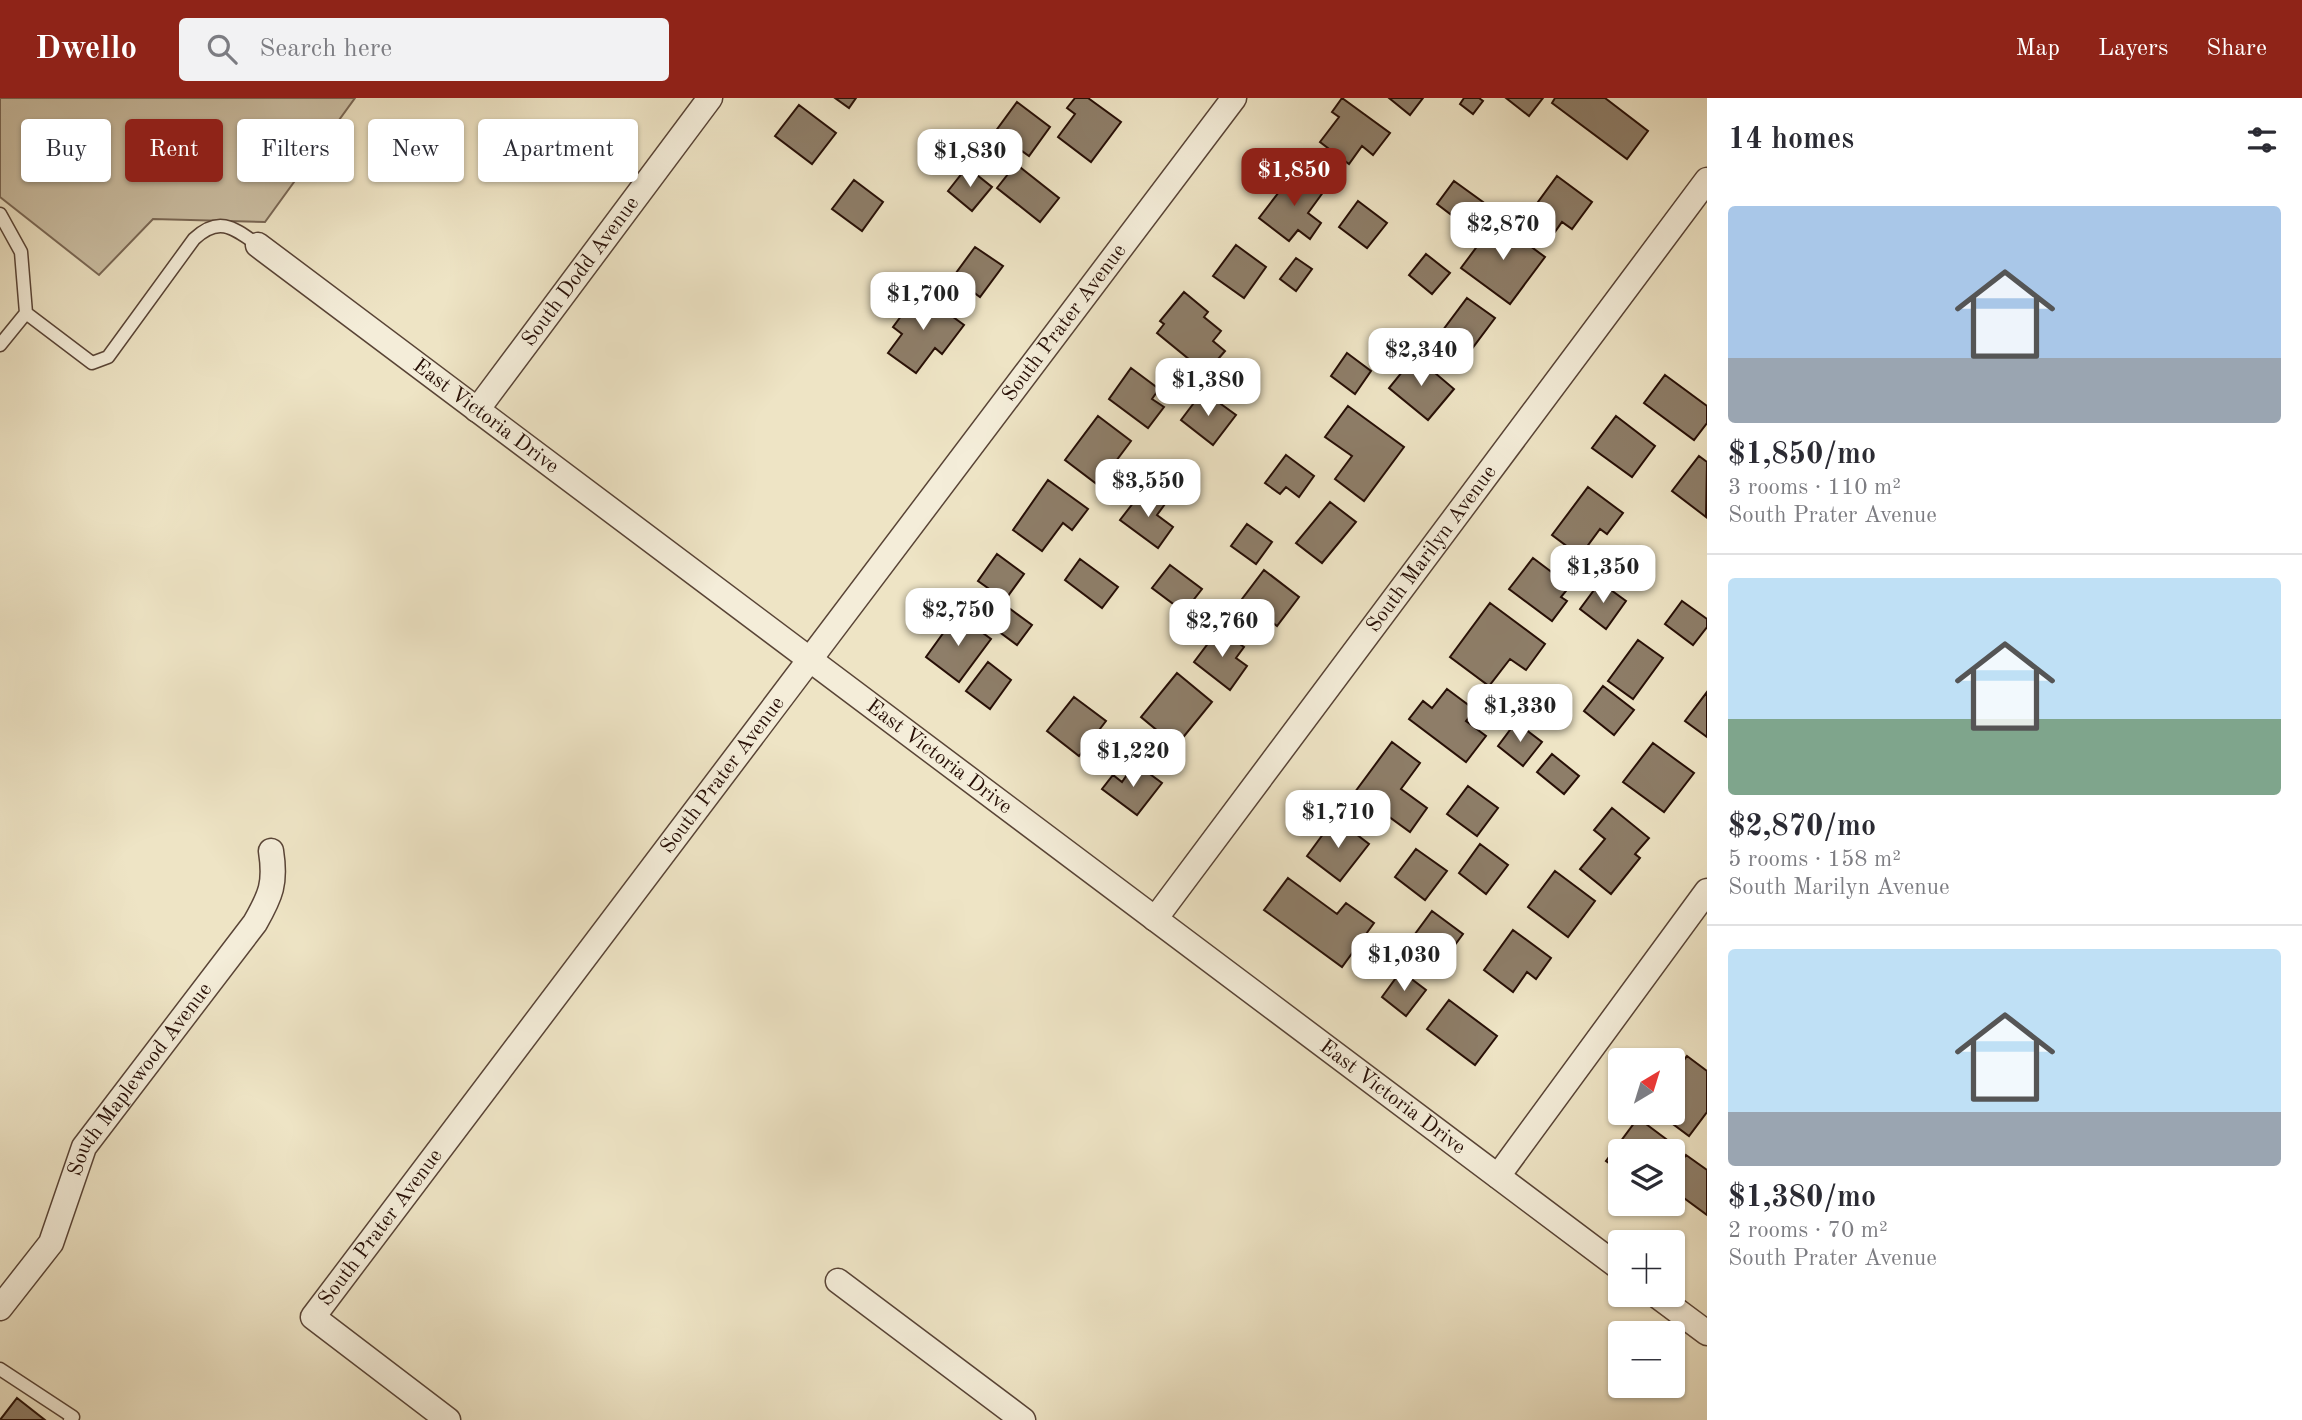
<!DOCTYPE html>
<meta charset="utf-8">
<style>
body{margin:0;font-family:"Old Standard TT",serif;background:#f2f2f3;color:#2b2b33;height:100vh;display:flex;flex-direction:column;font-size:26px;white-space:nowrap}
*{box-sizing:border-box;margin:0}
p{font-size:23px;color:#7c7c81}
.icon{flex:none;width:38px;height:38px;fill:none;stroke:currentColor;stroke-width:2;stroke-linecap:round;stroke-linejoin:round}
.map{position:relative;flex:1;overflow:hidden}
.panel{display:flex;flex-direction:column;background:#fff;width:595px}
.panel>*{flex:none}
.banner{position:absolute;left:21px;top:21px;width:665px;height:63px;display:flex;gap:14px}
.needle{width:46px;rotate:38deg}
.fabs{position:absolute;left:1608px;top:950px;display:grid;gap:14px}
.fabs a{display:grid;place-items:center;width:77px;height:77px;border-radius:7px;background:#fff;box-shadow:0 2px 5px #0004;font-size:35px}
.price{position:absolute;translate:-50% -60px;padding:0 16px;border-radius:14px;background:#fff;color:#222;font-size:23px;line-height:46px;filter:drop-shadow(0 2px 4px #0008)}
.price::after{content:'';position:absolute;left:50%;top:42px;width:21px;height:16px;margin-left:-10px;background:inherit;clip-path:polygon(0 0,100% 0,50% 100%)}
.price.selected{background:#8f2418;color:#fff}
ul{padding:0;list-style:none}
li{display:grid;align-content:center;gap:14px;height:371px;padding:0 21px}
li+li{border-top:2px solid #e1e1e2}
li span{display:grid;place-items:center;height:217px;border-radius:7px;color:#555}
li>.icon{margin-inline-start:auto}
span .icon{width:126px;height:126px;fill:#fffc;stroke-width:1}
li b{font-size:30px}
h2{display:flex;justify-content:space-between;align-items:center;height:84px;padding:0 21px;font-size:30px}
.tag{padding:0 24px;border-radius:7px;background:#fff;box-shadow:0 2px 5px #0004;font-size:24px;line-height:63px}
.tag.selected{background:#8f2418;color:#fff}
header{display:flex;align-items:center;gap:42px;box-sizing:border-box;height:98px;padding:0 35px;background:#8f2418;color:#fff}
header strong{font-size:33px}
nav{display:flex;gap:38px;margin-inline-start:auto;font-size:24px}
.search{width:490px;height:63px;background:#f2f2f3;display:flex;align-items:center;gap:18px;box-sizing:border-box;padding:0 24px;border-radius:7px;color:#7c7c81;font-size:26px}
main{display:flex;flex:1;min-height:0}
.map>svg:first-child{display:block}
.green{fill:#ccc0a5;stroke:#7a6856;stroke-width:2}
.building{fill:#8e7e69;stroke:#270f06;stroke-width:2}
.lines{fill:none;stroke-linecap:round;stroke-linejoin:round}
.service-casing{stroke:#594436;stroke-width:15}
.minor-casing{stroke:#594436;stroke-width:27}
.service{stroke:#f4edd9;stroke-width:12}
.minor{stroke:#f4edd9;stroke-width:24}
.labels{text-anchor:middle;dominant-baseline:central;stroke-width:6;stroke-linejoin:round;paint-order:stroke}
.street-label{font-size:21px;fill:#270f06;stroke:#f4edd9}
</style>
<header>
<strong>Dwello</strong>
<div class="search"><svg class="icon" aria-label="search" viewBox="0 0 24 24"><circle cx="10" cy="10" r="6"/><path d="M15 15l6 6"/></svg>Search here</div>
<nav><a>Map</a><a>Layers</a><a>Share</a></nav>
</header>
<main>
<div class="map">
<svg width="1707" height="1322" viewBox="0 0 1707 1322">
<rect width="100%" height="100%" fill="#eee4c5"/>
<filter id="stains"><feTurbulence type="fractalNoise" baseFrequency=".00286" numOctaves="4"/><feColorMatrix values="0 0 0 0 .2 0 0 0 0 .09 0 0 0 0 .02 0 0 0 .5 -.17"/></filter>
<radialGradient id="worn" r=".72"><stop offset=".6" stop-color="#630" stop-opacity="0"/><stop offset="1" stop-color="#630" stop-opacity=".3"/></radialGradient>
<!-- green -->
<path class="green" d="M 0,0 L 355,0 L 265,124 L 153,121 L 99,177 L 0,99 Z"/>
<!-- building -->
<path class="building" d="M 835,0 L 856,0 L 849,10 Z
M 1075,0 L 1088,0 L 1121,24 L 1091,64 L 1058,39 L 1075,16 L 1067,10 Z
M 1342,0 L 1390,35 L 1373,57 L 1362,48 L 1349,66 L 1320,44 L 1339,19 L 1332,14 Z
M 1389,0 L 1423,0 L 1410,17 Z
M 1464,0 L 1479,0 L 1483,3 L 1473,16 L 1460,6 Z
M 1506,0 L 1543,0 L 1529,18 Z
M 1555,0 L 1605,0 L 1648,33 L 1627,61 L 1552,5 Z
M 1017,4 L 1050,29 L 1029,58 L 995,34 Z
M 799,7 L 836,35 L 812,66 L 775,38 Z
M 1016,66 L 1059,100 L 1040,124 L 997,90 Z
M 967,69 L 992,89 L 972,113 L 948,93 Z
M 1296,72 L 1324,93 L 1308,115 L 1321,125 L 1310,141 L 1298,132 L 1289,143 L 1259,120 Z
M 1557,78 L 1592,104 L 1572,131 L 1562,124 L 1552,138 L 1527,119 Z
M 854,82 L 883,104 L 862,133 L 832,111 Z
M 1454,83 L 1483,104 L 1466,128 L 1437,106 Z
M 1358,103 L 1387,125 L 1367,150 L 1339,129 Z
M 1496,123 L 1545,159 L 1510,206 L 1461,170 Z
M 1236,147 L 1266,169 L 1244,200 L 1213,178 Z
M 975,149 L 1003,168 L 980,199 L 953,179 Z
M 1426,156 L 1450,175 L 1432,196 L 1409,177 Z
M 1296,160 L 1312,171 L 1296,193 L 1280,181 Z
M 919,194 L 964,227 L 942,256 L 935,250 L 916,275 L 888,255 L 902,236 L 893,229 Z
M 1184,194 L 1208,214 L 1204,219 L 1221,233 L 1213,243 L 1225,253 L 1206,275 L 1157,235 L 1164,226 L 1160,223 Z
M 1467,200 L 1495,220 L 1459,268 L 1431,248 Z
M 1347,255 L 1371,273 L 1355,296 L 1331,278 Z
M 1415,258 L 1454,291 L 1428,322 L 1389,290 Z
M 1131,270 L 1159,291 L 1152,301 L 1164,309 L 1148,330 L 1109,301 Z
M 1665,277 L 1707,308 L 1707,325 L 1694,342 L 1644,305 Z
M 1203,293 L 1236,317 L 1213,347 L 1181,322 Z
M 1348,308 L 1404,349 L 1364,403 L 1335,381 L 1352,358 L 1325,339 Z
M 1098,318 L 1131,343 L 1098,387 L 1065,362 Z
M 1616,318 L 1655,348 L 1632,379 L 1592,350 Z
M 1286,357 L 1314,378 L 1299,399 L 1286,389 L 1280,396 L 1265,385 Z
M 1699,358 L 1707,364 L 1706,419 L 1672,393 Z
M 1048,382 L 1088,411 L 1072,432 L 1063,425 L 1042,453 L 1013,432 Z
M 1588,389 L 1623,415 L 1607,436 L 1600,431 L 1580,458 L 1552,437 Z
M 1144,391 L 1165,406 L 1157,417 L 1173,429 L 1158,450 L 1120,422 Z
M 1330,404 L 1356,424 L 1322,465 L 1296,445 Z
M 1247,426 L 1272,444 L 1256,466 L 1231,448 Z
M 997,456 L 1024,476 L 1005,502 L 978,483 Z
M 1533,460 L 1570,488 L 1561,499 L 1567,503 L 1552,523 L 1509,491 Z
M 1080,461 L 1118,489 L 1102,510 L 1065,482 Z
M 1170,467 L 1202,491 L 1184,514 L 1152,490 Z
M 1264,472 L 1299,499 L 1277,528 L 1242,501 Z
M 1600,484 L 1626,503 L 1606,531 L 1580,511 Z
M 1682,503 L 1707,521 L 1707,529 L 1693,547 L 1665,526 Z
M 1490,505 L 1545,546 L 1526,572 L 1510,561 L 1489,588 L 1450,559 Z
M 1009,510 L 1032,527 L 1017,547 L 994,530 Z
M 957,516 L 991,541 L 959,584 L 926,559 Z
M 1219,531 L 1244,549 L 1236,560 L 1247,568 L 1230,592 L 1194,564 Z
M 1638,542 L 1663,560 L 1633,601 L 1608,583 Z
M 988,564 L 1011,582 L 990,611 L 966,593 Z
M 1177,575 L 1212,604 L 1176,648 L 1141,619 Z
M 1603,588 L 1634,612 L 1614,637 L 1584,613 Z
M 1447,591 L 1475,612 L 1466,623 L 1486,638 L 1466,664 L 1409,621 L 1423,603 L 1432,610 Z
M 1707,594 L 1707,639 L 1685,623 Z
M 1074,599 L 1106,623 L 1079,658 L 1047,633 Z
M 1516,624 L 1542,644 L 1523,668 L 1498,648 Z
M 1392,644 L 1420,665 L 1401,691 L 1427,710 L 1410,734 L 1355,694 Z
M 1653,645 L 1694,675 L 1664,714 L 1623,684 Z
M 1552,656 L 1579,678 L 1564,696 L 1537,674 Z
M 1135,665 L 1162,685 L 1137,717 L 1102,691 L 1113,677 L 1122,684 Z
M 1468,688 L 1498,710 L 1477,738 L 1447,716 Z
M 1612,710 L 1649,740 L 1635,756 L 1640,760 L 1611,796 L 1580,771 L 1605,741 L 1594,732 Z
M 1335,720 L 1369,746 L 1340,783 L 1307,758 Z
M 1480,746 L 1508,767 L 1486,796 L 1459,775 Z
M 1416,751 L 1447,773 L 1425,802 L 1395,779 Z
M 1555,773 L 1595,803 L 1568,839 L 1528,809 Z
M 1288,780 L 1337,816 L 1346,805 L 1374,825 L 1342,869 L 1264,812 Z
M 1432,813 L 1463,836 L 1443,863 L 1412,840 Z
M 1513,832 L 1551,860 L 1536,881 L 1527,874 L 1513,894 L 1484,872 Z
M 1401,873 L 1426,892 L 1406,918 L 1382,899 Z
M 1449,902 L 1497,938 L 1475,967 L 1427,931 Z
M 1687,958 L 1707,973 L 1707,1014 L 1689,1038 L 1658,1015 L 1673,1015 L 1673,977 Z
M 1638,1020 L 1678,1050 L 1673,1057 L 1673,1054 L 1620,1054 L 1620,1073 L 1606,1063 Z
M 1686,1057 L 1707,1072 L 1707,1117 L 1673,1092 L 1673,1076 Z
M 17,1300 L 45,1322 L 0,1322 Z"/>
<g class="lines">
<!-- service casing -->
<g class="service-casing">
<path id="service" d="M 0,116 L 21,154 L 26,215 L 0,247
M 26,215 L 92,265 L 108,259 L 194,141 C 219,117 234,130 258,147
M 0,1271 L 73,1319 L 70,1322"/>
</g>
<!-- minor casing -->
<g class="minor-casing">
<g id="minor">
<path id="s1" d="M 258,147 L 1620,1170"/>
<path id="s2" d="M 477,312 L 710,0"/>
<path id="s3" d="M 1155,821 L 1707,82"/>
<path d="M 1498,1078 L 1707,793"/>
<path d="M 838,1183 L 1023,1322"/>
<path d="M 1656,1197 L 1707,1235"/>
<path id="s4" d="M 0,1210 L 51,1145 L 84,1049 L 255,825 C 271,797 276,785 271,753"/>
<path id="s5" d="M 448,1322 L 313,1219 L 1234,0"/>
</g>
</g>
<!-- service -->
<use href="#service" class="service"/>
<!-- minor -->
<use href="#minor" class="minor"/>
</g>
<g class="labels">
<!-- street labels -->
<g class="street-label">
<text stroke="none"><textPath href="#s2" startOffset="173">South Dodd Avenue</textPath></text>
<text stroke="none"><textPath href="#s5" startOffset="1416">South Prater Avenue</textPath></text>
<text stroke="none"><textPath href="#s1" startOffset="285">East Victoria Drive</textPath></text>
<text stroke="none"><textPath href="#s3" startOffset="462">South Marilyn Avenue</textPath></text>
<text stroke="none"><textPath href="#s1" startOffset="852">East Victoria Drive</textPath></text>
<text stroke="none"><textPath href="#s5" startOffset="849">South Prater Avenue</textPath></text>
<text stroke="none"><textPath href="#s4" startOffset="271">South Maplewood Avenue</textPath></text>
<text stroke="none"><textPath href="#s1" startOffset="1419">East Victoria Drive</textPath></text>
<text stroke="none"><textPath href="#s5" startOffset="282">South Prater Avenue</textPath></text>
</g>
</g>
<rect width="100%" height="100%" filter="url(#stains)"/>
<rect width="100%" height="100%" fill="url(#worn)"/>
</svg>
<div class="fabs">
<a><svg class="needle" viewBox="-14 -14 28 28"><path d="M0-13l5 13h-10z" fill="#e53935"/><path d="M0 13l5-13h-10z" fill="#7c7c81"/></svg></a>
<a><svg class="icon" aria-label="layers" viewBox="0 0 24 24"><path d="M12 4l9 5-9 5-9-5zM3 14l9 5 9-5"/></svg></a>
<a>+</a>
<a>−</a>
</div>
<b class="price" style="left:970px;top:91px">$1,830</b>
<b class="price selected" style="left:1294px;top:110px">$1,850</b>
<b class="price" style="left:1503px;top:164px">$2,870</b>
<b class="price" style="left:923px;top:234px">$1,700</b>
<b class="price" style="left:1421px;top:290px">$2,340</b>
<b class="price" style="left:1208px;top:320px">$1,380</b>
<b class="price" style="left:1148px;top:421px">$3,550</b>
<b class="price" style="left:1603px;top:507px">$1,350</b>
<b class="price" style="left:958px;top:550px">$2,750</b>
<b class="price" style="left:1222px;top:561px">$2,760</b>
<b class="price" style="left:1520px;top:646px">$1,330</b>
<b class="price" style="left:1133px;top:691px">$1,220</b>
<b class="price" style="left:1338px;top:752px">$1,710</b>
<b class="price" style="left:1404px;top:895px">$1,030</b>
<div class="banner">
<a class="tag">Buy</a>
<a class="tag selected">Rent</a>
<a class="tag">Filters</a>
<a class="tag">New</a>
<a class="tag">Apartment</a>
</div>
</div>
<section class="panel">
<h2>14 homes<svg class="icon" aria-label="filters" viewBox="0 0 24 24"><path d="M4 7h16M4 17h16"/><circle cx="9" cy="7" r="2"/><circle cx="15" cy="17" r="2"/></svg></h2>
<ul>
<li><span style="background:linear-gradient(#a9c7e8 70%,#9aa5b1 0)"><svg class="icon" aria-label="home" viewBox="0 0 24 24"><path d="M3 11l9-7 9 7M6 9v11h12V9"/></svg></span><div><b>$1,850/mo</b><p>3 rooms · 110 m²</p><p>South Prater Avenue</p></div></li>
<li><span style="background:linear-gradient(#bfe0f5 65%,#7fa58c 0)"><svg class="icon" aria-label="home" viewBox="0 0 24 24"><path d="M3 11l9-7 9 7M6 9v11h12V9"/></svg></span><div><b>$2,870/mo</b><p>5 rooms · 158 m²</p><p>South Marilyn Avenue</p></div></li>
<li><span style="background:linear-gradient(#bfe0f5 75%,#9aa5b1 0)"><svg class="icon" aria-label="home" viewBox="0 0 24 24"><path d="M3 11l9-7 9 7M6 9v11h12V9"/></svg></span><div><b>$1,380/mo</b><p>2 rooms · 70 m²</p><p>South Prater Avenue</p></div></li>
</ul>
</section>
</main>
